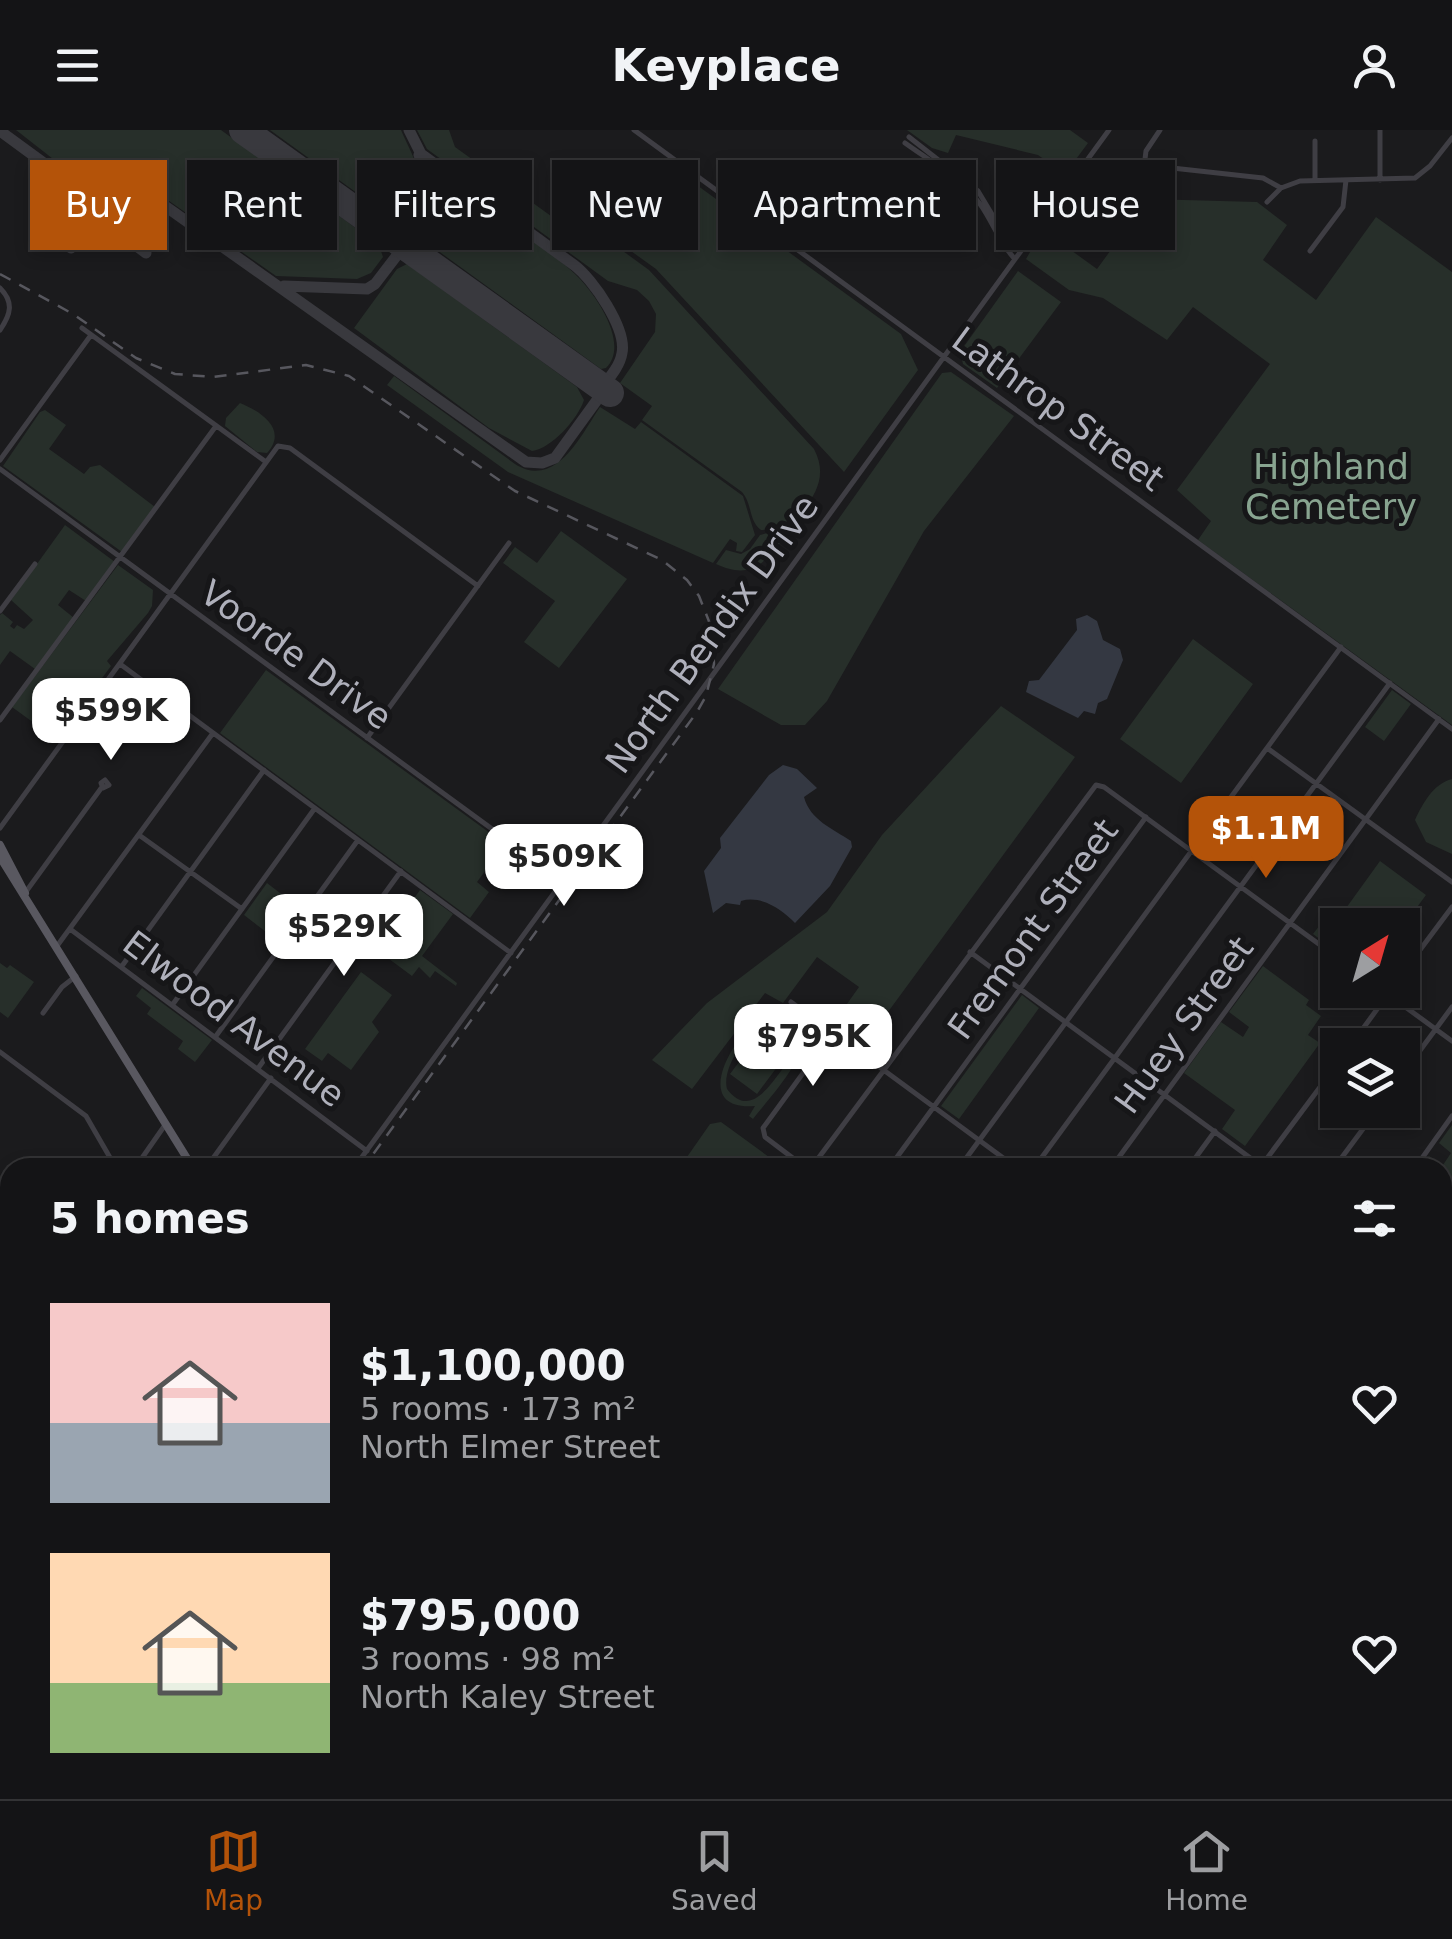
<!DOCTYPE html>
<meta charset="utf-8">
<style>
body{margin:0;font-family:"DejaVu Sans",sans-serif;background:#1d1d1f;color:#f1f3f6;height:100vh;display:flex;flex-direction:column;font-size:38px;white-space:nowrap}
*{box-sizing:border-box;margin:0}
p{font-size:32px;color:#9d9ea1}
.icon{flex:none;width:55px;height:55px;fill:none;stroke:currentColor;stroke-width:2;stroke-linecap:round;stroke-linejoin:round}
.map{position:relative;flex:1;overflow:hidden}
.drawer{position:absolute;left:0px;top:1028px;width:1452px;height:642px;display:flex;flex-direction:column;background:#141416;border-radius:30px 30px 0 0;box-shadow:0 5px 15px #0003,0 0 0 2px #333335}
.drawer>*{flex:none}
.hud{position:absolute;left:30px;top:30px;width:1392px;height:90px;display:flex;gap:20px}
.needle{width:65px;rotate:37deg}
.buttons{position:absolute;left:1320px;top:778px;display:grid;gap:20px}
.buttons a{display:grid;place-items:center;width:100px;height:100px;border-radius:0px;background:#141416;box-shadow:0 5px 15px #0003,0 0 0 2px #333335;font-size:50px}
.price{position:absolute;translate:-50% -85px;padding:0 22px;border-radius:20px;background:#fff;color:#222;font-size:32px;line-height:65px;filter:drop-shadow(0 2px 5px #0008)}
.price::after{content:'';position:absolute;left:50%;top:60px;width:30px;height:22px;margin-left:-15px;background:inherit;clip-path:polygon(0 0,100% 0,50% 100%)}
.price.on{background:#b45309;color:#fff}
ul{padding:0;list-style:none}
li{display:flex;align-items:center;gap:30px;height:250px;padding:0 50px}
li span{display:grid;place-items:center;flex:none;width:280px;height:200px;border-radius:0px;color:#555}
li>.icon{margin-inline-start:auto}
span .icon{width:120px;height:120px;fill:#fffc;stroke-width:1}
li b{font-size:42px}
h2{display:flex;justify-content:space-between;align-items:center;height:120px;padding:0 50px;font-size:42px}
.chip{padding:0 35px;border-radius:0px;background:#141416;box-shadow:0 5px 15px #0003,0 0 0 2px #333335;font-size:35px;line-height:90px}
.chip.on{background:#b45309;color:#fff}
header{display:flex;justify-content:space-between;align-items:center;height:130px;padding:0 50px;background:#141416;font-size:45px;font-weight:700}
.menu{display:flex;justify-content:space-around;align-items:center;height:140px;border-top:2px solid #333335;background:#141416;font-size:28px;color:#9d9ea1}
.menu a{display:grid;justify-items:center;gap:5px}
.menu .on{color:#b45309}
.map>svg:first-child{display:block}
.green{fill:#272f2a;fill-rule:evenodd}
.water{fill:#343842}
.lines{fill:none;stroke-linecap:round;stroke-linejoin:round}
.taxiway{stroke:#39393e;stroke-width:11}
.runway{stroke:#39393e;stroke-width:28}
.minor{stroke:#3f3e44;stroke-width:5}
.major{stroke:#595860;stroke-width:8}
.rail{stroke:#57575e;stroke-width:2.5;stroke-dasharray:12 10;stroke-linecap:butt}
.labels{text-anchor:middle;dominant-baseline:central;stroke-width:10;stroke-linejoin:round;paint-order:stroke}
.street-label{font-size:35px;fill:#afb0bb;stroke:#161618}
.park-label{font-size:35px;fill:#88a490;stroke:#161618}
</style>
<header><svg class="icon" aria-label="menu" viewBox="0 0 24 24"><path d="M4 6h16M4 12h16M4 18h16"/></svg>Keyplace<svg class="icon" aria-label="person" viewBox="0 0 24 24"><circle cx="12" cy="8" r="4"/><path d="M4 21q1-7 8-7t8 7"/></svg></header>
<div class="map">
<svg width="1452" height="1669" viewBox="0 0 1452 1669">
<rect width="100%" height="100%" fill="#1b1b1d"/>
<!-- green -->
<path class="green" d="M 16,0 L 221,0 L 379,115 L 383,127 L 371,143 L 357,149 L 276,146 L 142,52 L 62,36 Z
M 270,0 L 401,0 C 412,26 447,84 401,95 Z
M 417,0 L 449,0 L 455,17 L 569,99 L 605,108 L 649,140 L 814,319 C 831,351 809,373 790,398 L 761,400 C 748,390 753,375 742,362 L 642,290 L 652,276 L 620,253 L 655,202 L 656,184 L 649,171 L 637,160 L 608,151 L 427,19 Z
M 907,0 L 1070,0 L 1088,13 L 1065,44 L 1038,25 L 956,5 L 948,23 L 932,18 Z
M 679,42 L 901,204 L 918,240 L 844,342 L 656,139 L 610,106 Z
M 451,65 L 469,67 C 500,90 556,123 581,150 C 599,170 629,215 606,238 L 601,239 L 419,107 Z
M 1148,69 L 1257,72 L 1287,95 L 1263,130 L 1316,170 L 1376,87 L 1452,142 L 1452,595 L 1198,410 L 1211,391 L 1177,360 L 1270,234 L 1193,177 L 1167,210 L 1103,168 L 1069,160 L 1026,129 L 1043,100 L 1097,139 Z
M 407,134 L 577,257 L 584,270 C 578,289 551,319 532,321 L 489,298 L 354,198 L 397,139 Z
M 1018,141 L 1061,172 L 997,258 L 963,234 L 960,222 Z
M 951,242 L 1014,286 L 924,401 L 827,571 L 805,595 L 781,595 L 718,559 L 942,243 Z
M 394,246 L 515,334 C 556,360 581,305 600,277 L 635,299 L 641,292 L 743,366 L 755,405 L 742,422 L 736,421 L 737,413 L 730,409 L 713,433 L 508,342 L 387,255 Z
M 240,273 C 262,282 288,300 267,323 L 257,322 L 225,296 L 226,288 Z
M 45,280 L 66,295 L 49,319 L 84,344 L 90,337 L 100,335 L 155,377 L 122,422 L 3,336 L 40,282 Z
M 65,395 L 115,432 L 86,471 L 69,460 L 58,475 L 74,488 L 35,539 L 10,521 L 0,535 L 0,485 L 2,483 L 13,492 L 10,496 L 14,499 L 17,495 L 24,499 L 33,490 L 11,470 Z
M 778,400 L 789,401 C 768,429 754,452 716,434 L 726,420 L 741,424 L 750,419 L 760,405 Z
M 561,401 L 627,449 L 559,538 L 524,512 L 555,471 L 503,433 L 515,417 L 537,433 Z
M 118,435 L 153,460 L 152,476 L 148,483 L 107,531 L 111,536 L 68,594 L 70,597 L 60,612 L 12,577 Z
M 1193,509 L 1253,554 L 1181,653 L 1120,609 Z
M 266,540 L 505,714 L 477,752 L 489,762 L 470,788 L 220,603 Z
M 1392,560 L 1411,574 L 1384,611 L 1365,597 Z
M 1001,576 L 1075,627 L 863,916 L 832,895 L 859,857 L 817,827 L 783,873 L 765,863 L 692,959 L 652,930 L 707,873 L 827,782 L 882,705 Z
M 1452,649 L 1452,724 L 1426,712 L 1415,690 C 1423,673 1433,654 1452,649 Z
M 1380,731 L 1426,765 L 1404,795 L 1412,801 L 1403,814 L 1402,795 L 1338,795 L 1337,822 L 1313,804 L 1326,787 L 1336,792 Z
M 267,753 L 302,780 L 279,812 L 244,785 Z
M 420,760 L 453,784 L 422,826 L 457,853 L 456,856 L 435,841 L 430,848 L 419,837 L 412,846 L 377,820 Z
M 0,833 L 7,838 L 10,835 L 34,852 L 8,888 L 0,882 Z
M 1263,836 L 1309,870 L 1306,875 L 1321,886 L 1308,905 L 1320,913 L 1245,1016 L 1222,999 L 1235,980 L 1184,943 L 1221,892 L 1243,907 L 1249,897 L 1229,882 Z
M 361,842 L 392,865 L 372,892 L 379,902 L 351,940 L 328,923 L 322,931 L 305,919 Z
M 142,858 L 212,910 L 195,932 L 178,919 L 183,911 L 147,884 L 151,878 L 136,866 Z
M 1022,865 L 1039,878 L 959,989 L 941,976 Z
M 770,882 C 781,881 792,883 799,893 C 818,918 769,968 753,989 L 749,986 L 755,976 C 685,982 738,895 770,882 ZM 770,888 C 816,882 796,922 781,941 C 767,960 748,987 727,959 C 721,936 750,898 770,888 Z
M 771,889 L 798,909 L 757,964 L 730,944 Z
M 721,992 L 769,1027 L 761,1037 L 680,1037 L 710,994 Z
M 1452,995 L 1452,1128 L 1443,1121 L 1442,1038 L 1421,1037 L 1429,1026 L 1443,1035 L 1451,1023 L 1439,1013 Z
M 38,1660 L 202,1660 L 215,1669 L 32,1669 Z"/>
<!-- water -->
<path class="water" d="M 1087,485 L 1097,491 L 1103,510 L 1120,519 L 1123,530 L 1107,569 L 1098,573 L 1095,584 L 1084,581 L 1078,588 L 1026,562 L 1029,551 L 1039,550 L 1077,500 L 1076,489 Z
M 783,635 L 797,639 L 817,658 L 804,667 C 810,690 833,699 851,711 L 852,717 L 830,756 L 795,793 C 781,779 761,765 741,771 L 740,775 L 726,773 L 713,783 L 704,741 L 721,718 L 720,708 L 769,645 Z"/>
<g class="lines">
<!-- taxiway -->
<path class="taxiway" d="M 409,0 L 421,24 L 574,135 C 593,149 627,199 622,223 C 620,236 610,247 602,257
M 0,1 L 56,42 L 141,59 L 526,332 L 542,333 L 555,328 L 605,259
M 45,37 L 55,56 L 146,123
M 35,91 L 56,63 L 55,56
M 390,106 L 407,108 C 440,78 434,62 419,25
M 71,118 L 92,89 L 92,83
M 284,156 L 367,159 L 375,154 L 398,124 L 390,106"/>
<!-- runway -->
<path class="runway" d="M 243,0 L 610,263"/>
<!-- minor -->
<path class="minor" d="M 634,0 L 1452,599
M 909,7 L 978,61 L 1008,111 L 1020,122
M 905,13 C 930,31 961,49 980,74 C 993,92 999,112 1014,128
M 1144,37 L 1146,21 L 1160,0
M 1315,50 L 1315,11
M 1380,50 L 1380,0
M 1267,72 L 1281,58 L 1300,51 L 1415,48 L 1430,36 L 1452,8
M 1041,93 L 1074,117 L 1125,48 L 1139,38 L 1154,36 L 1263,48 L 1281,58
M 1310,121 L 1343,77 L 1346,50
M 0,158 C 14,172 11,184 0,200
M 82,198 L 266,332
M 0,330 L 91,205
M 0,339 L 563,751
M 0,481 L 35,434
M 120,534 L 511,823
M 0,590 L 216,296
M 367,608 L 509,413
M 1267,618 L 1452,752
M 105,650 L 109,655 L 103,658 L 101,653 Z
M 0,698 L 278,316 L 290,318 L 478,456
M 139,705 L 242,779
M 25,763 L 102,657
M 70,799 L 367,1021
M 57,816 L 213,603
M 970,822 L 1264,1038
M 122,836 L 264,640
M 1402,844 L 1452,777
M 1382,860 L 1452,911
M 791,872 L 1017,1038
M 173,874 L 315,678
M 43,883 L 62,857 L 76,846
M 216,906 L 358,710
M 1351,915 L 1391,860
M 0,922 L 86,986 L 116,1038
M 259,937 L 401,741
M 1402,945 L 1452,877
M 1262,1035 L 1338,933
M 135,1038 L 165,995
M 206,1038 L 271,948
M 354,1038 L 1109,0
M 806,1038 L 765,1007 L 763,998 L 833,902
M 811,1038 L 1096,655 L 1104,657 L 1338,828
M 889,1038 L 1146,687
M 959,1038 L 1341,517
M 1034,1038 L 1390,553
M 1111,1038 L 1439,589
M 1188,1038 L 1215,1001
M 1334,1038 L 1377,980
M 1415,1038 L 1452,986
M 0,1069 L 10,1085
M 1442,1167 L 1452,1174
M 0,1179 L 10,1134
M 0,1187 L 10,1189
M 1442,1220 L 1452,1218
M 1442,1338 L 1452,1340
M 0,1359 L 10,1367
M 1442,1470 L 1452,1472
M 0,1507 L 10,1514
M 0,1519 L 10,1505
M 1442,1541 L 1452,1547
M 0,1597 L 10,1604
M 1442,1616 L 1452,1623
M 209,1660 L 222,1669
M 309,1660 L 321,1669
M 409,1660 L 421,1669
M 717,1660 L 729,1669
M 893,1660 L 905,1669
M 1242,1660 L 1255,1669
M 1337,1660 L 1350,1669
M 1400,1660 L 1412,1669
M 26,1669 L 32,1660
M 497,1669 L 504,1660
M 572,1669 L 579,1660
M 649,1669 L 655,1660
M 799,1669 L 805,1660
M 872,1669 L 879,1660
M 952,1669 L 958,1660
M 1028,1669 L 1034,1660
M 1103,1669 L 1110,1660
M 1274,1669 L 1280,1660"/>
<!-- major -->
<path class="major" d="M 0,715 L 25,763
M 0,727 L 193,1038
M 1442,1415 L 1452,1374
M 573,1660 L 578,1669
M 1377,1669 L 1379,1660"/>
<!-- rail -->
<path class="rail" d="M 0,144 L 73,184 L 136,228 L 175,244 L 213,247 L 306,235 L 349,246 L 515,361 L 662,430 L 687,450 L 699,466 L 712,499 L 714,534 L 706,566 L 697,582 L 363,1038
M 0,1474 L 10,1472"/>
</g>
<g class="labels">
<!-- street labels -->
<g class="street-label">
<text transform="translate(1058 279) rotate(36)">Lathrop Street</text>
<text transform="translate(712 504) rotate(-54)">North Bendix Drive</text>
<text transform="translate(296 525) rotate(36)">Voorde Drive</text>
<text transform="translate(1033 799) rotate(-54)">Fremont Street</text>
<text transform="translate(234 889) rotate(37)">Elwood Avenue</text>
<text transform="translate(1184 895) rotate(-54)">Huey Street</text>
</g>
<!-- park labels -->
<g class="park-label">
<text x="1331" y="337">Highland<tspan x="1331" dy="40">Cemetery</tspan></text>
</g>
</g>
</svg>
<div class="buttons">
<a><svg class="needle" viewBox="-14 -14 28 28"><path d="M0-13l5 13h-10z" fill="#e53935"/><path d="M0 13l5-13h-10z" fill="#9d9ea1"/></svg></a>
<a><svg class="icon" aria-label="layers" viewBox="0 0 24 24"><path d="M12 4l9 5-9 5-9-5zM3 14l9 5 9-5"/></svg></a>
</div>
<b class="price" style="left:111px;top:633px">$599K</b>
<b class="price on" style="left:1266px;top:751px">$1.1M</b>
<b class="price" style="left:564px;top:779px">$509K</b>
<b class="price" style="left:344px;top:849px">$529K</b>
<b class="price" style="left:813px;top:959px">$795K</b>
<div class="hud">
<a class="chip on">Buy</a>
<a class="chip">Rent</a>
<a class="chip">Filters</a>
<a class="chip">New</a>
<a class="chip">Apartment</a>
<a class="chip">House</a>
</div>
<section class="drawer">
<h2>5 homes<svg class="icon" aria-label="filters" viewBox="0 0 24 24"><path d="M4 7h16M4 17h16"/><circle cx="9" cy="7" r="2"/><circle cx="15" cy="17" r="2"/></svg></h2>
<ul>
<li><span style="background:linear-gradient(#f6c9c9 60%,#9aa5b1 0)"><svg class="icon" aria-label="home" viewBox="0 0 24 24"><path d="M3 11l9-7 9 7M6 9v11h12V9"/></svg></span><div><b>$1,100,000</b><p>5 rooms · 173 m²</p><p>North Elmer Street</p></div><svg class="icon" aria-label="heart" viewBox="0 0 24 24"><path d="M12 20l-8-8c-3-5 5-10 8-4 3-6 11-1 8 4z"/></svg></li>
<li><span style="background:linear-gradient(#ffd9b3 65%,#8fb573 0)"><svg class="icon" aria-label="home" viewBox="0 0 24 24"><path d="M3 11l9-7 9 7M6 9v11h12V9"/></svg></span><div><b>$795,000</b><p>3 rooms · 98 m²</p><p>North Kaley Street</p></div><svg class="icon" aria-label="heart" viewBox="0 0 24 24"><path d="M12 20l-8-8c-3-5 5-10 8-4 3-6 11-1 8 4z"/></svg></li>
</ul>
</section>
</div>
<nav class="menu">
<a class="on"><svg class="icon" aria-label="map" viewBox="0 0 24 24"><path d="M3 6l6-2 6 2 6-2v14l-6 2-6-2-6 2zM9 4v14M15 6v14"/></svg>Map</a>
<a><svg class="icon" aria-label="saved" viewBox="0 0 24 24"><path d="M7 4h10v16l-5-4-5 4z"/></svg>Saved</a>
<a><svg class="icon" aria-label="home" viewBox="0 0 24 24"><path d="M3 11l9-7 9 7M6 9v11h12V9"/></svg>Home</a>
</nav>
